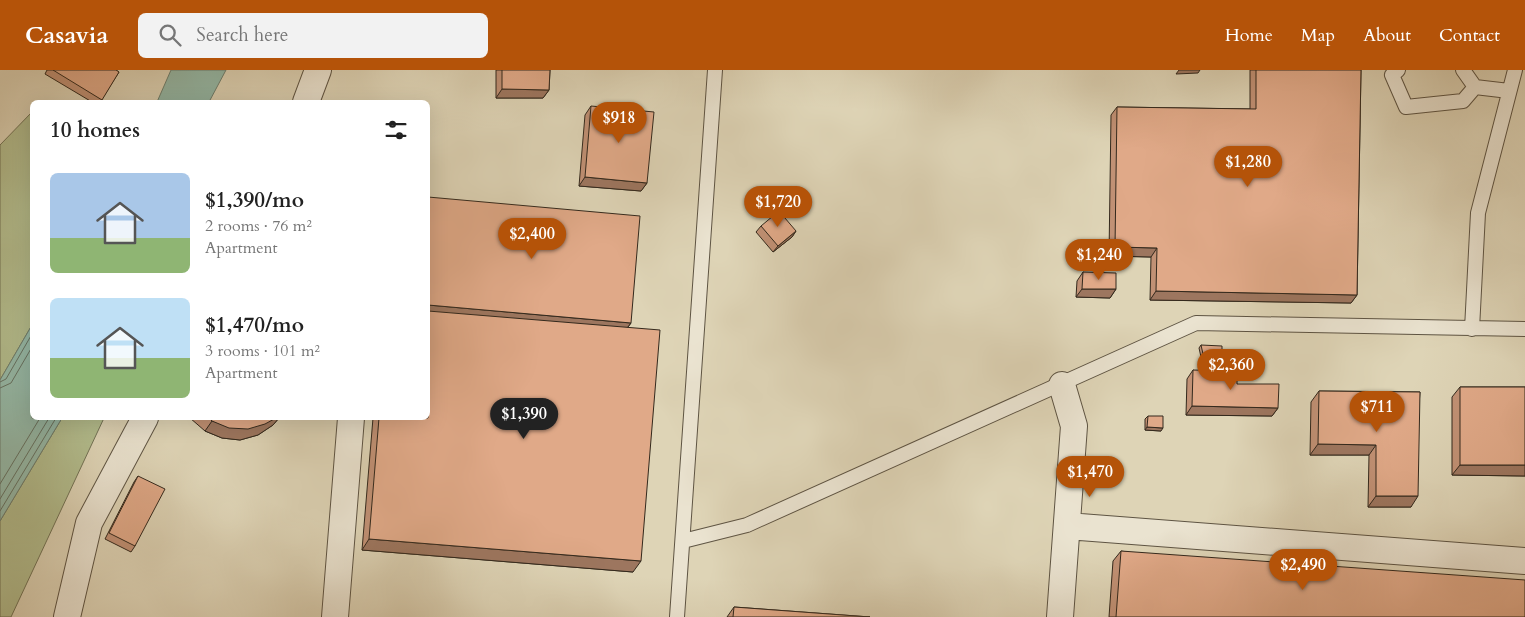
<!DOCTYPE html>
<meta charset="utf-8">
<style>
body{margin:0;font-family:Cardo,serif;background:#f2f2f2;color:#222;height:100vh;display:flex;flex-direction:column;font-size:19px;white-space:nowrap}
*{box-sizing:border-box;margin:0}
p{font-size:16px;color:#767676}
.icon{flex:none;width:28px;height:28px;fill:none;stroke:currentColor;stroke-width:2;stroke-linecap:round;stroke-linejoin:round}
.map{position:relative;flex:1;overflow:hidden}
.panel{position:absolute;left:30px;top:30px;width:400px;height:320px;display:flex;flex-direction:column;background:#fff;border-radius:8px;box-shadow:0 5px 20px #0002}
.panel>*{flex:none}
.price{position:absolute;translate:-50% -42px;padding:0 11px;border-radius:18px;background:#b45309;color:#fff;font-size:16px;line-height:32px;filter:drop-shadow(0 1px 2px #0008)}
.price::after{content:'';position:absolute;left:50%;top:30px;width:15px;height:11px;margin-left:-8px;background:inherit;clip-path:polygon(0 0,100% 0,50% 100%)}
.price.active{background:#222;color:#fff}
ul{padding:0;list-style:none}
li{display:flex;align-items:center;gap:15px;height:125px;padding:0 20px}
li span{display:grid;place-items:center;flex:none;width:140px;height:100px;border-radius:8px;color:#555}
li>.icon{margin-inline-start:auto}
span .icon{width:60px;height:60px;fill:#fffc;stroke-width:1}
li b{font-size:21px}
h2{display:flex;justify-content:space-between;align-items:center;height:60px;padding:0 20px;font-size:21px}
header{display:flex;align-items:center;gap:30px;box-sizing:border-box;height:70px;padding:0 25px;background:#b45309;color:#fff}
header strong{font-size:24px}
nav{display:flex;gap:28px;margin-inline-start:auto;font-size:18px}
.search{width:350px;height:45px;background:#f2f2f2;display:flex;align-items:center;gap:12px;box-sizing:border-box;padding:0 18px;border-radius:8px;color:#767676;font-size:19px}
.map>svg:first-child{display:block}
.green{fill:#b2bc8d;stroke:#727255}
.water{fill:#94b9a8;stroke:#6d7f70}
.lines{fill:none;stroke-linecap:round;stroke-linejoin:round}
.shore{stroke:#647162;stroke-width:1}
.service-casing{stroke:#5e5443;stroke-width:16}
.minor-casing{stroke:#5e5443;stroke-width:28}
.service{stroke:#eae3d0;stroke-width:14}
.minor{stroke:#eae3d0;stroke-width:26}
.wall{fill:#c19175;stroke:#33291d}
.shaded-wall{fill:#9d765f;stroke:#33291d}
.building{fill:#e0a988;stroke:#33291d}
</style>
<header>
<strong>Casavia</strong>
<div class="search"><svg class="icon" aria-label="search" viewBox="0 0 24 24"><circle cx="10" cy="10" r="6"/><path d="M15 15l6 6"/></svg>Search here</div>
<nav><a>Home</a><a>Map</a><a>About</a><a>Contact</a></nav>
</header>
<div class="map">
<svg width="1525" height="547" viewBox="0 0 1525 547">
<rect width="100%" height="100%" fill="#ded4b6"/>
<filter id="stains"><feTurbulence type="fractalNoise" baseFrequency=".004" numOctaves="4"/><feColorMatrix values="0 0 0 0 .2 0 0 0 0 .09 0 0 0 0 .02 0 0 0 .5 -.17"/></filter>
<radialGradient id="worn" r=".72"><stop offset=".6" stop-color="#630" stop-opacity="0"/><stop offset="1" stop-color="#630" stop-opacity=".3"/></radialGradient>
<!-- green -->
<path class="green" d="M 32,42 L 32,255 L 0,310 L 0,75 Z
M 62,348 L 104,348 L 11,547 L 0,547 L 0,451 Z"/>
<!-- water -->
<path class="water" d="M 171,0 L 226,0 L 209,32 L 157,32 Z
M 32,255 L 32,348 L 62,348 L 0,451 L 0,310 Z"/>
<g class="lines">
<!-- shore -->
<path class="shore" d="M 0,312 L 6,309 L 32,264
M 0,318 L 11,313 L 32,277
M 0,414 L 40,348
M 0,429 L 49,348
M 0,441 L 56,348"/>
<!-- service casing -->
<g class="service-casing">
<path id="service" d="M 1398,0 L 1392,5 L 1406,37 L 1463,31 L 1475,17 L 1509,21
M 1463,0 L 1475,17
M 1472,259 L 1478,143 L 1515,0
M 683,471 L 747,455 L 1196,253 L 1525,259
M 677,547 L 715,0"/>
</g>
<!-- minor casing -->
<g class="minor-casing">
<path id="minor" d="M 306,32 L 318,0
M 1067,456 L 1525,491
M 67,547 L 89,453 L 145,348
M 335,547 L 351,348
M 1060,547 L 1074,356 L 1062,315"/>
</g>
<!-- service -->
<use href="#service" class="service"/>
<!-- minor -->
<use href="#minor" class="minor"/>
</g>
<!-- wall -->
<path class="wall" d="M 47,0 L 116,0 L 119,2 L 100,32 L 92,32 L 45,4 Z
M 496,0 L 550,0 L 549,20 L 543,28 L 496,28 Z
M 1250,0 L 1361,0 L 1357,225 L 1351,233 L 1150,230 L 1151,187 L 1109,186 L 1111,45 L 1117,37 L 1250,39 Z
M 591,36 L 647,113 L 641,121 L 579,116 L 585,45 Z
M 761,156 L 796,161 L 792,167 L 773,182 L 756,162 Z
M 1083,202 L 1116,219 L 1110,228 L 1076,227 L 1077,211 Z
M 631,253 L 628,257 L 633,502 L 362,480 L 373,348 L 428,348 Z
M 1201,275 L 1220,288 L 1201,287 L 1199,278 Z
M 1193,300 L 1237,314 L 1278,338 L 1272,346 L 1186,345 L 1187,309 Z
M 1460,317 L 1525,317 L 1525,406 L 1452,405 L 1452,327 Z
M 1319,321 L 1420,322 L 1411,437 L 1368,437 L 1369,385 L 1310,385 L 1311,332 Z
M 1148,346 L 1161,361 L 1145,360 L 1145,349 Z
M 190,348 L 279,348 L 273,355 L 258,365 L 240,370 L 222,368 L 205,361 Z
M 138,406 L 135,476 L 131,482 L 105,469 L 134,412 Z
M 1121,481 L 1525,547 L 1109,547 L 1113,491 Z
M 734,537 L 870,547 L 727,547 Z"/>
<!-- shaded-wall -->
<path class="shaded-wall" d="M 1179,0 L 1200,0 L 1198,3 L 1176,4 Z
M 502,19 L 549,20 L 543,28 L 496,28 Z
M 585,107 L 647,113 L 641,121 L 579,116 Z
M 796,161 L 792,167 L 773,182 L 778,176 Z
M 1115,177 L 1157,178 L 1151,187 L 1109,186 Z
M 1082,219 L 1116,219 L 1110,228 L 1076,227 Z
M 1156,221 L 1357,225 L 1351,233 L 1150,230 Z
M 428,235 L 631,253 L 623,263 L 428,246 Z
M 1203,284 L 1222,284 L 1220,288 L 1201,287 Z
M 1192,336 L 1278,338 L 1272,346 L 1186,345 Z
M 279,348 L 273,355 L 258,365 L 240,370 L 222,368 L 205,361 L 212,351 Z
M 1147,357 L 1163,358 L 1161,361 L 1145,360 Z
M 1318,374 L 1376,375 L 1369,385 L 1310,385 Z
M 1460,395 L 1525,395 L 1525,406 L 1452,405 Z
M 1376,426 L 1418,426 L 1411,437 L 1368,437 Z
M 369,469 L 641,491 L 633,502 L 362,480 Z"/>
<!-- building -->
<path class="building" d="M 53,0 L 116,0 L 119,2 L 102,30 Z
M 502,0 L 550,0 L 549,20 L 502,19 Z
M 1256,0 L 1361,0 L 1357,225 L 1156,221 L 1157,178 L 1115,177 L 1117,37 L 1256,39 Z
M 591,36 L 654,42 L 647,113 L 585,107 Z
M 428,127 L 640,146 L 631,253 L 428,235 Z
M 779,141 L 796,161 L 778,176 L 761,156 Z
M 1083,202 L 1116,203 L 1116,219 L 1082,219 Z
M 428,241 L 660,260 L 641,491 L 369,469 L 379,348 L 428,348 Z
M 1201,275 L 1222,276 L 1222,284 L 1203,284 Z
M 1193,300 L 1237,301 L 1237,314 L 1279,314 L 1278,338 L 1192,336 Z
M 1460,317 L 1525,317 L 1525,395 L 1460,395 Z
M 1319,321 L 1420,322 L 1418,426 L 1376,426 L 1376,375 L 1318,374 Z
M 1148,346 L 1163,346 L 1163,358 L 1147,357 Z
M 209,348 L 276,348 L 265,354 L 248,359 L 229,358 L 212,351 Z
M 138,406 L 165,419 L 135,476 L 109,463 Z
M 1121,481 L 1525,510 L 1525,547 L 1116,547 Z
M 734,537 L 870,547 L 733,547 Z"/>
<rect width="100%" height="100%" filter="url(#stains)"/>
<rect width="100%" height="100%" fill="url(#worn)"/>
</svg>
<b class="price" style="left:619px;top:74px">$918</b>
<b class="price" style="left:1248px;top:118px">$1,280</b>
<b class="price" style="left:778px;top:158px">$1,720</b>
<b class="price" style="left:532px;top:190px">$2,400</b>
<b class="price" style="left:1099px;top:211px">$1,240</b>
<b class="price" style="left:1231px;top:321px">$2,360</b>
<b class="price" style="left:1377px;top:363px">$711</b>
<b class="price active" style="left:524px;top:370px">$1,390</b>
<b class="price" style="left:1090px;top:428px">$1,470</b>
<b class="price" style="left:1303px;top:521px">$2,490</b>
<section class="panel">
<h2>10 homes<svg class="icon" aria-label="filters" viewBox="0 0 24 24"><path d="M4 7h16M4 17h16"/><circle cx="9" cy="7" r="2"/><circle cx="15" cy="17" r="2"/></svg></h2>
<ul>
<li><span style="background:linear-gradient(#a9c7e8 65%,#8fb573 0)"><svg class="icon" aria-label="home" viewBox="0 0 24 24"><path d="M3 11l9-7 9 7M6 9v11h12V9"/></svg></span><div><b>$1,390/mo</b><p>2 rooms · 76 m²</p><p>Apartment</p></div></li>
<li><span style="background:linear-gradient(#bfe0f5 60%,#8fb573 0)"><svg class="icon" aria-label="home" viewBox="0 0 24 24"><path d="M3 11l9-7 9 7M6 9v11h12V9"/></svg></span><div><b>$1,470/mo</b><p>3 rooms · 101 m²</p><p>Apartment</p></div></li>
</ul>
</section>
</div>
